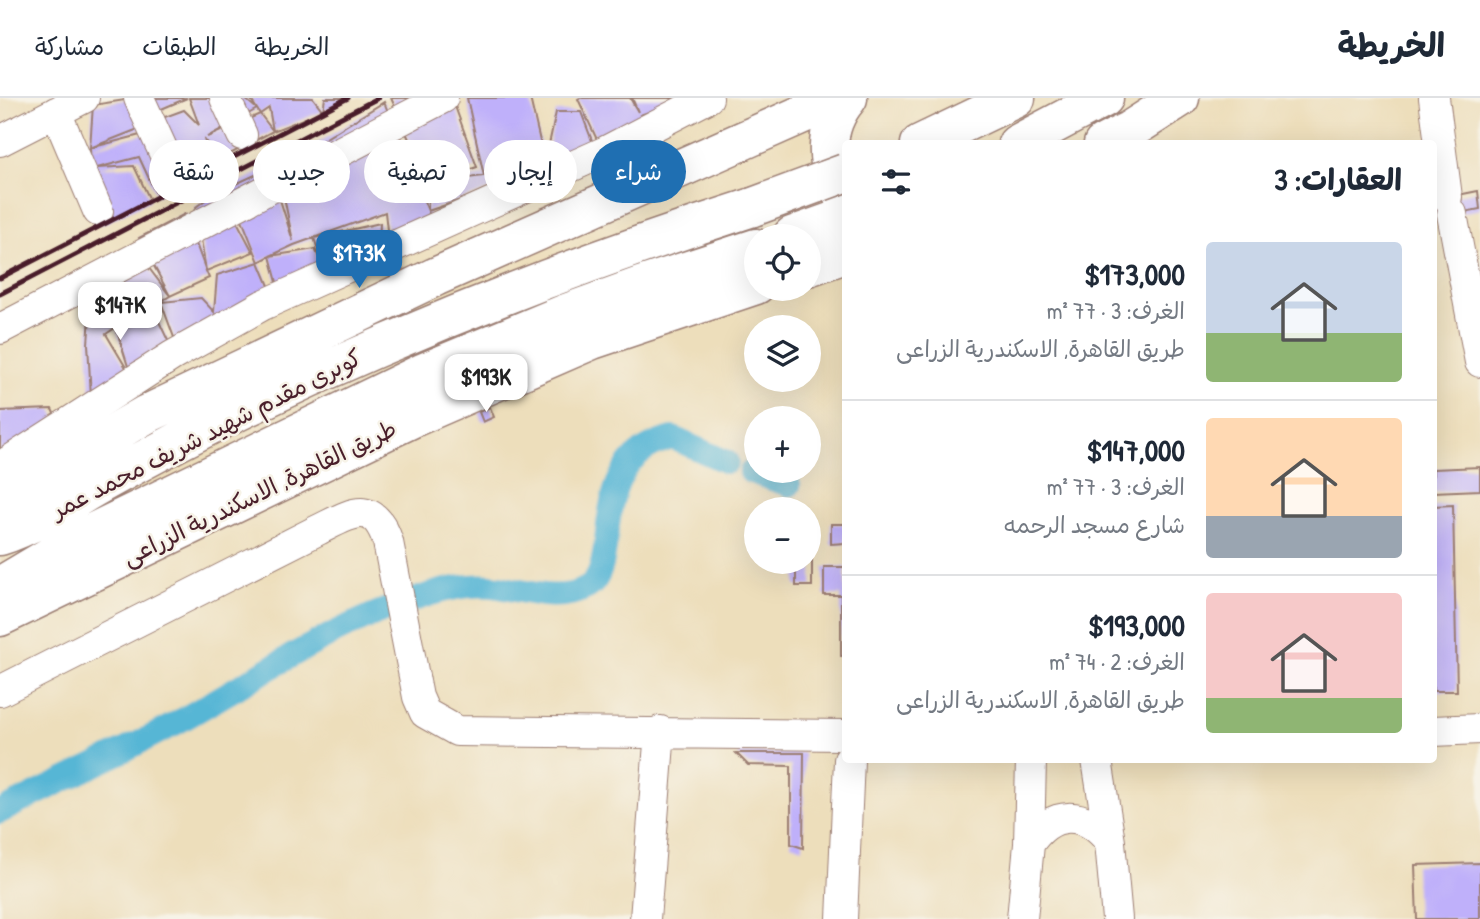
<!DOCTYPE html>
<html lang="ar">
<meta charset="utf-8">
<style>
body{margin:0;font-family:"Patrick Hand","Playpen Sans Arabic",sans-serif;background:#f2f2f3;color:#1f2937;direction:rtl;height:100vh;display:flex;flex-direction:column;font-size:26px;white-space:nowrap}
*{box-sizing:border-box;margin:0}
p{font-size:23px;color:#747a83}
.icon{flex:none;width:38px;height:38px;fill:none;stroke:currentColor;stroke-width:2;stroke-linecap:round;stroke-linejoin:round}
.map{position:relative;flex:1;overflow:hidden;direction:ltr}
.side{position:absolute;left:842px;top:42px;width:595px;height:623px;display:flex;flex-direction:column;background:#fff;border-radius:7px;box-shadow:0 7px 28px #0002;direction:rtl}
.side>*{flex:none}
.banner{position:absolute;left:21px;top:42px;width:665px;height:63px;direction:rtl;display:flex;gap:14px}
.tools{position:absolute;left:744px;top:126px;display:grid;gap:14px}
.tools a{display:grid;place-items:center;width:77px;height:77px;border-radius:50%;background:#fff;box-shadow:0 7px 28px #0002;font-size:35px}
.price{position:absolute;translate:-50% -60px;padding:0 16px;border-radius:14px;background:#fff;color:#222;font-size:23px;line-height:46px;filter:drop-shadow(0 2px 4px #0008)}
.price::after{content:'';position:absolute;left:50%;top:42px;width:21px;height:16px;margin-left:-10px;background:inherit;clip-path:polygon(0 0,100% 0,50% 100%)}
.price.current{background:#1f6fb2;color:#fff}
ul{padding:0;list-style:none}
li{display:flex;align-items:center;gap:21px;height:175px;padding:0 35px}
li+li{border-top:2px solid #e0e1e3}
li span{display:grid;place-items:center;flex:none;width:196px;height:140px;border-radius:7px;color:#555}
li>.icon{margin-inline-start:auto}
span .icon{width:84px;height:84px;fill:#fffc;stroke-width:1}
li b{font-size:30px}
h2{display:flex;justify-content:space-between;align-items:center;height:84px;padding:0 35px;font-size:30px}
.pill{padding:0 24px;border-radius:32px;background:#fff;box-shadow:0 7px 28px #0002;font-size:24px;line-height:63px}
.pill.current{background:#1f6fb2;color:#fff}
header{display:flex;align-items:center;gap:42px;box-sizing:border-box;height:98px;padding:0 35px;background:#fff;border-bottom:2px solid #e0e1e3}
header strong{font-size:33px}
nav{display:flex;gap:38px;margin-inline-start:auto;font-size:24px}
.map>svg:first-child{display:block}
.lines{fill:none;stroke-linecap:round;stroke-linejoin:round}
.canal{stroke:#57b6d5;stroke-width:24}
.building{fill:#bfb0fa;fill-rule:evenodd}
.minor-casing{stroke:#9c7e73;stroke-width:32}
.highway-casing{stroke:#9c7e73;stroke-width:41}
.minor{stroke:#fff;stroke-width:30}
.highway{stroke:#fff;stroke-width:38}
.rail{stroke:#4a1f2b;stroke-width:5}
.highway-bridge-casing{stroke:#9c7e73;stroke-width:41;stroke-linecap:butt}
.highway-bridge{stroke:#fff;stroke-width:38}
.labels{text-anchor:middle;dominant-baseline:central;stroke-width:5;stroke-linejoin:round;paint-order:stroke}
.street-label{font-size:24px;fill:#4a1f2b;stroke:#f7f3e8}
</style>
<header>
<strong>الخريطة</strong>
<nav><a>الخريطة</a><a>الطبقات</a><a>مشاركة</a></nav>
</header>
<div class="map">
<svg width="1480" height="821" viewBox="0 0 1480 821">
<rect width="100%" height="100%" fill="#f7f3e8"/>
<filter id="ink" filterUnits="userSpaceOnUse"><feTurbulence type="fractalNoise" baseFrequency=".0143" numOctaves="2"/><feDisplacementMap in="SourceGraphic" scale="14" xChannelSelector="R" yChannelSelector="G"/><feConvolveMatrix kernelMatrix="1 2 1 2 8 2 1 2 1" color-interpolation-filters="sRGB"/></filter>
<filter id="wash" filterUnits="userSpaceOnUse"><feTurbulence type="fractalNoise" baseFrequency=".00686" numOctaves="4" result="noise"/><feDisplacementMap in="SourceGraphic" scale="28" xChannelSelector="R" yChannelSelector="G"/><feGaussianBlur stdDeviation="1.57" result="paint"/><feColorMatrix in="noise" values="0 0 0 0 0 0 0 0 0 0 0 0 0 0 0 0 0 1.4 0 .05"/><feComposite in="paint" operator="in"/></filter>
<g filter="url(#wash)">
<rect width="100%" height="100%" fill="#eddebb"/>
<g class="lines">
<!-- canal -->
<path class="canal" d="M 751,374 L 789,387
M 0,714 C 57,685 115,658 171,628 C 236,592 298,550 366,520 C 387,510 409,504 431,496 C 451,490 478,485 499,489 C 528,494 559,505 587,490 C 624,469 582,361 673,340 L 727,364"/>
</g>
<g id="blocks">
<!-- building -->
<path class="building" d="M 150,0 L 187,0 L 152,15 Z
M 189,0 L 244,0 L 257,11 L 250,0 L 313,0 L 323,13 L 325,0 L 348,0 L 323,13 L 273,33 L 219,62 L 204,41 L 211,66 L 157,98 L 139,59 L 97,70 L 134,68 L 150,102 L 101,127 L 97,70 L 91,72 L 90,50 L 144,36 L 162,20 L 184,12 L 199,27 ZM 269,10 L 273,33 L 260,16 L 207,39 L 257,11 L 260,16 Z
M 391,0 L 452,0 L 477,69 L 428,85 L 484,78 L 467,0 L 530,0 L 545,65 L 556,14 L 581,14 L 594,48 L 487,93 L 428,113 L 432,125 L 389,150 L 385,114 L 294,147 L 270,158 L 315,151 L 325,172 L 314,140 L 380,125 L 379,146 L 281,199 L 270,158 L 259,164 L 229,89 L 270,70 L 293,143 L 278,70 L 384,4 L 428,113 L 428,85 Z
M 580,0 L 630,0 L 638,14 L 632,0 L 688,0 L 640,17 L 645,25 L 599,46 L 578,1 Z
M 131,1 L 151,26 L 90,50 L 93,7 Z
M 220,91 L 253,154 L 206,173 L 209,180 L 170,198 L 139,140 L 185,116 L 206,173 L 196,109 Z
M 1478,93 L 1480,111 L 1433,120 L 1433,102 Z
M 133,149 L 170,198 L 131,221 L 105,162 Z
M 259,164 L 275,202 L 176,245 L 161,204 L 201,200 L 214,214 L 217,177 Z
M 107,188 L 115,208 L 131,221 L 115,230 L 106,236 L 131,278 L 116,230 L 155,215 L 171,249 L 131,278 L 91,299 L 88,246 L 92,190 Z
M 490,309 L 494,319 L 483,324 L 479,314 Z
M 52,311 L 57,322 L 0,357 L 0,313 Z
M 1480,369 L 1480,392 L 1433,394 L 1433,371 Z
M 1453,407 L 1457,593 L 1433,593 L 1433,408 Z
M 831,426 L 845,426 L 845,445 L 831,446 Z
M 808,461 L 812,461 L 812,488 L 796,488 L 796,464 L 808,464 Z
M 824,469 L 845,469 L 845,558 L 841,558 L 841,497 L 824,497 Z
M 736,655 L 804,655 L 803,750 L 791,746 L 791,668 L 748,667 Z
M 1480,765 L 1480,821 L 1417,821 L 1415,767 Z"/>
</g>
</g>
<g filter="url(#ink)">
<use href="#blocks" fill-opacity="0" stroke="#9c7e73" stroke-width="2"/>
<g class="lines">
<!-- minor casing -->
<g class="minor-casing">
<path id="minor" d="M 139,0 L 171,70
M 225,0 L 242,37
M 1434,0 L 1447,99
M 56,14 L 98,113
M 0,43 L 84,0
M 1452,116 L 1480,264
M 0,231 L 443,0
M 0,369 L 172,258 L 263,207 L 604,54 L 708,0
M 0,593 L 318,432 C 351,416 373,399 388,444 L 418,599 L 425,615 L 457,633 L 845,637
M 1433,633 L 1480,631
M 1097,662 L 1110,744 L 1117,821
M 1029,746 C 1052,712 1084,711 1110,744
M 645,821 L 660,633
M 842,821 L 849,662
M 1022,821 L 1029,746 L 1031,662"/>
</g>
<!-- highway casing -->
<g class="highway-casing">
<path id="highway" d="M 920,46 L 1016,0
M 1017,46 L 1104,0
M 1103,46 L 1130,32 L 1180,0
M 845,101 C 823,70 823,29 848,0
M 792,138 L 845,119
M 808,169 L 845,156
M 0,401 L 145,317 L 435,179 L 839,0
M 0,438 C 37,426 70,403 104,384 C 150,358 197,333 245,310 C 410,231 578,165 753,109
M 0,488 L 79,441 L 422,275 L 566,215 L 640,188 L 756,150
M 0,519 L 415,319 L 592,242 L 756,187"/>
</g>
<!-- minor -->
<use href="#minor" class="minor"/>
<!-- highway -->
<use href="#highway" class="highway"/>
<!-- rail -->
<path class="rail" d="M 0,180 L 348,0
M 0,196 L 378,0"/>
<!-- highway-bridge casing -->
<g class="highway-bridge-casing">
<path id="highway-bridge" d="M 753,109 L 845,75"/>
</g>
<!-- highway-bridge -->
<use href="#highway-bridge" class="highway-bridge"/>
</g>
</g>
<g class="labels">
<!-- street labels -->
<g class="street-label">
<text transform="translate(206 335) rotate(-27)">كوبرى مقدم شهيد شريف محمد عمر</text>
<text transform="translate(259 394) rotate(-26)">طريق القاهرة, الاسكندرية الزراعى</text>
</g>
</g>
</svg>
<div class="tools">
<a><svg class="icon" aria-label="locate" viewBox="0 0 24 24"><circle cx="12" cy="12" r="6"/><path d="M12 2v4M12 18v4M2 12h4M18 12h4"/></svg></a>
<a><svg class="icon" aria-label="layers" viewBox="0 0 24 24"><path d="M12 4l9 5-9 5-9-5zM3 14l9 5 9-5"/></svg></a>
<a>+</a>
<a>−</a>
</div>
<b class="price current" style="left:359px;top:192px">$173K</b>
<b class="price" style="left:120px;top:244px">$147K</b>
<b class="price" style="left:486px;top:316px">$193K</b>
<div class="banner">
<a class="pill current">شراء</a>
<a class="pill">إيجار</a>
<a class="pill">تصفية</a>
<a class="pill">جديد</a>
<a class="pill">شقة</a>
</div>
<section class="side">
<h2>العقارات: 3<svg class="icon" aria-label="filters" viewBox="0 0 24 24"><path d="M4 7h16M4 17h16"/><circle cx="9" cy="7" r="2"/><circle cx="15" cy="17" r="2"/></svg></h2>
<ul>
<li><span style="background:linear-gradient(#c9d6e8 65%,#8fb573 0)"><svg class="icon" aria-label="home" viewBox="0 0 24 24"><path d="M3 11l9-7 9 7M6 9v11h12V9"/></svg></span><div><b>$173,000</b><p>الغرف: 3 · 77 m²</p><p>طريق القاهرة, الاسكندرية الزراعى</p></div></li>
<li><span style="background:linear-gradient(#ffd9b3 70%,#9aa5b1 0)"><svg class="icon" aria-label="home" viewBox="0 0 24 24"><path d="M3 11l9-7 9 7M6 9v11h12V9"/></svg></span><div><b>$147,000</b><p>الغرف: 3 · 77 m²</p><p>شارع مسجد الرحمه</p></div></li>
<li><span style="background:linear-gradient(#f6c9c9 75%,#8fb573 0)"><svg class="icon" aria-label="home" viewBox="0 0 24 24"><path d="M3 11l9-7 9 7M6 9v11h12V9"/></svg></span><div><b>$193,000</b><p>الغرف: 2 · 74 m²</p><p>طريق القاهرة, الاسكندرية الزراعى</p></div></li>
</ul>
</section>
</div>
